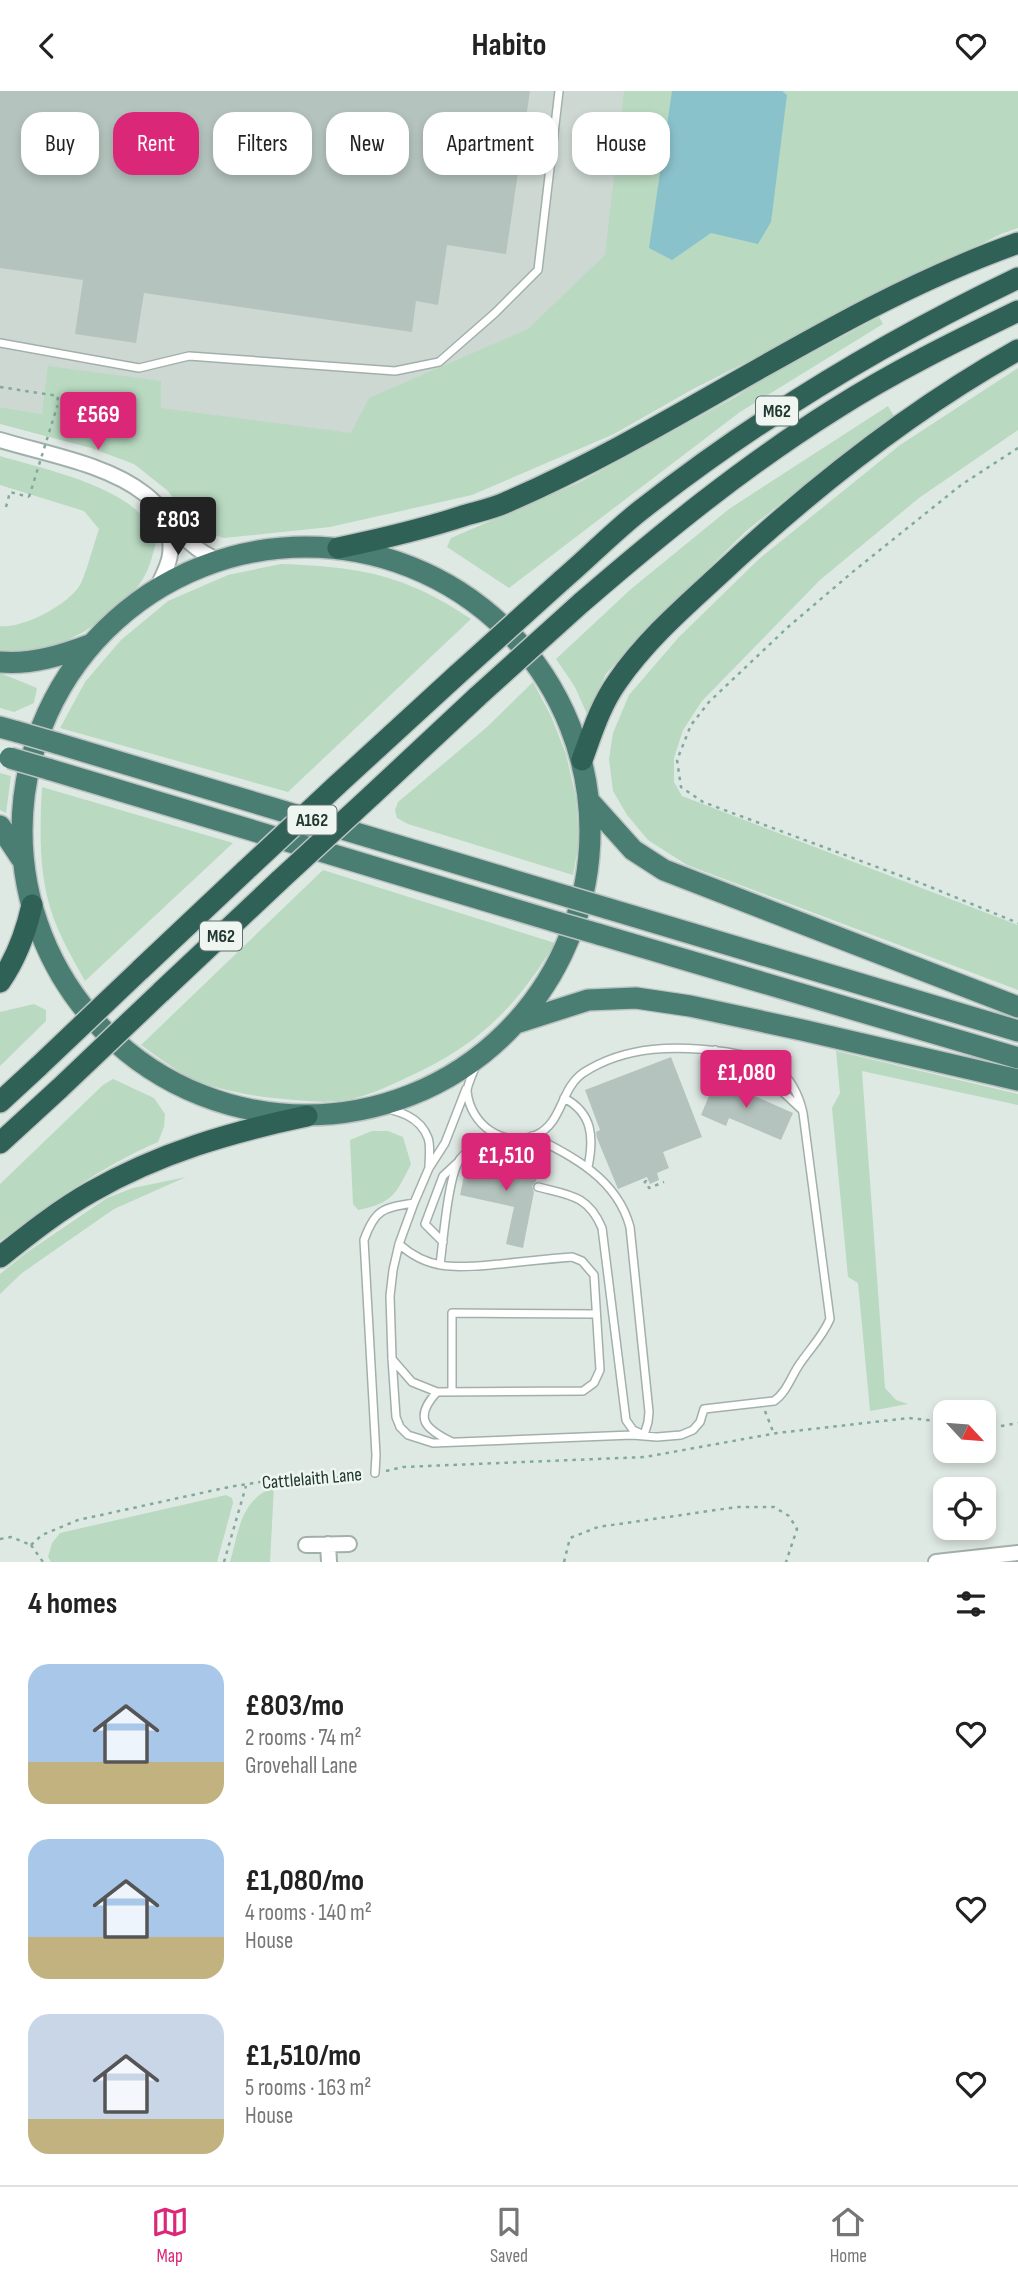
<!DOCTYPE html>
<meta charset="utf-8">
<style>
body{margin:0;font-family:"Sofia Sans Condensed",sans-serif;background:#f2f2f2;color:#222;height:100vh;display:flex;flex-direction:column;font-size:26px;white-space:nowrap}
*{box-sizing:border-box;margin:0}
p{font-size:23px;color:#767676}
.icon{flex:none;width:38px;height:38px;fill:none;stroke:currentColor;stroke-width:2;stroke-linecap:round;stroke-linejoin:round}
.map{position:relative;height:1471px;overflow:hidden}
.sheet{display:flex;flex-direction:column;background:#fff;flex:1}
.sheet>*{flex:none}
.guide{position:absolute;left:21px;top:21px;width:976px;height:63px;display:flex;gap:14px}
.needle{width:46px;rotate:116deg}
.fabs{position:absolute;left:933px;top:1309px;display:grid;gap:14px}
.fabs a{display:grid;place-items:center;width:63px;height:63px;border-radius:14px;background:#fff;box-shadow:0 4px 10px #0003;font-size:35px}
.price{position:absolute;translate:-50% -60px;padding:0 16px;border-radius:7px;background:#db2777;color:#fff;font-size:23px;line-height:46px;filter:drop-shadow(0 2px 4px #0008)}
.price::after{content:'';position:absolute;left:50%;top:42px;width:21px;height:16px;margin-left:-10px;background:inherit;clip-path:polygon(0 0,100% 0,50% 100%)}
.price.on{background:#222;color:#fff}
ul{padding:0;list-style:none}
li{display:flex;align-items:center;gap:21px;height:175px;padding:0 28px}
li span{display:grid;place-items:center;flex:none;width:196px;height:140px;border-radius:21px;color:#555}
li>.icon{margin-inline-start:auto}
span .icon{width:84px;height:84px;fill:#fffc;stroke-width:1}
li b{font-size:30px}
h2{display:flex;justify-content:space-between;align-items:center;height:84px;padding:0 28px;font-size:30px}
.pill{padding:0 24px;border-radius:21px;background:#fff;box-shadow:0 4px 10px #0003;font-size:24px;line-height:63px}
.pill.on{background:#db2777;color:#fff}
header{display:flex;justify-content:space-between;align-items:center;height:91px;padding:0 28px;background:#fff;font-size:32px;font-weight:700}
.menu{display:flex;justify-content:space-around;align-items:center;height:98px;border-top:2px solid #e0e0e0;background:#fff;font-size:19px;color:#767676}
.menu a{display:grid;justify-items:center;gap:4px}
.menu .on{color:#db2777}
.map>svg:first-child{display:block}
.built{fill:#cdd8d3}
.green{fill:#b9d9c1}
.water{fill:#8ac2cb}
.building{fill:#b4c3bd}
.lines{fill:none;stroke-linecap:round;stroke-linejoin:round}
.service-casing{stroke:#a2b0ab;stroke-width:10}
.minor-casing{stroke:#a2b0ab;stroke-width:18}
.trunk-casing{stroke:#bcc3c1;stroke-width:24}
.motorway-casing{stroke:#bcc3c1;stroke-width:24}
.path{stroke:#81aa9d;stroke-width:2.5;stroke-dasharray:3.5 5;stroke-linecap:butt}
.service{stroke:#fff;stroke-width:7}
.minor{stroke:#fff;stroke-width:14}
.trunk{stroke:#4a7e72;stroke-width:21}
.motorway{stroke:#2f6156;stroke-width:21}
.trunk-bridge-casing{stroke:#bcc3c1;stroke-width:24;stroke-linecap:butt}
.motorway-bridge-casing{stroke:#bcc3c1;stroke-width:24;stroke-linecap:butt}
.path-bridge{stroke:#81aa9d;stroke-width:2.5;stroke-dasharray:3.5 5;stroke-linecap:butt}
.trunk-bridge{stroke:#4a7e72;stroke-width:21}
.motorway-bridge{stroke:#2f6156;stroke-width:21}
.labels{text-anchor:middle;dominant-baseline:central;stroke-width:5;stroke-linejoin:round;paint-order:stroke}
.shield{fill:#eff6f2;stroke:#5f706b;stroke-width:2}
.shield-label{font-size:18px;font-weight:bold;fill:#213731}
.street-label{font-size:19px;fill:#213731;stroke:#eff6f2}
</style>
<header><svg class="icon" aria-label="back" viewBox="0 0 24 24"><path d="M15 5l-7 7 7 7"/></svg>Habito<svg class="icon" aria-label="heart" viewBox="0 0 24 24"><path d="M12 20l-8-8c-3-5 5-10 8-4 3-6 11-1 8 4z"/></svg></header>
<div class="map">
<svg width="1018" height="1471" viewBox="0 0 1018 1471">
<rect width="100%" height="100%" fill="#dfe9e4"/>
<!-- built -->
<path class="built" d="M 0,0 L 648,0 L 615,268 L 373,362 L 94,332 L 0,316 Z"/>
<!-- green -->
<path class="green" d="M 624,0 L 1018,0 L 1018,137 L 1001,143 L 693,298 L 614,343 L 472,404 L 330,436 L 224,447 L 201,440 L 192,433 L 168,400 L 134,373 L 91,357 L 0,333 L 0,316 L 42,323 L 48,275 L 161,290 L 161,317 L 351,342 L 369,307 L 528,238 L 605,164 Z
M 879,226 L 883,233 L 740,321 L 509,497 L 447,456 L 451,447 L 580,391 L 737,305 L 763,288 Z
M 1018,277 L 1018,339 L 919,407 L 820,489 L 702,610 L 683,639 L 674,667 L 674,691 L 682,705 L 1018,834 L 1018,899 L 687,774 L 648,749 L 627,724 L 613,700 L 609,668 L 613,642 L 629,604 L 679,546 L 759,468 L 900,354 Z
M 888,315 L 895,327 L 819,382 L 745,441 L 641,545 L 606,583 L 587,623 L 575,596 L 556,568 L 631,498 L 729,418 Z
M 0,365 C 41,377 115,393 143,426 C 148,432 152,441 157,449 C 153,460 151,474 145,484 C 124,525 46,571 0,562 L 0,535 C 23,538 73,512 82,490 C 89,473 93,455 99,438 L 84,420 L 0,394 Z
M 281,473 C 360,476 404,483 471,528 L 288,701 L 60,637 L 85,591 L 121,549 L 168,510 L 228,484 Z
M 0,582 L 37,597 L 34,612 L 14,621 L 0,617 Z
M 533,591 L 551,625 L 566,663 L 576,707 L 579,751 L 573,784 L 408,733 L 397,727 L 395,719 L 398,711 L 487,636 Z
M 0,682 L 11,685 L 6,722 L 0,719 Z
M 42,696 L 233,752 L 85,890 C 70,863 54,836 47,805 C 39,770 40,732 42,696 Z
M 323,779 L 555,852 C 516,917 477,955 408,986 C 389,995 368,1005 347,1009 C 323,1013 297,1009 273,1007 C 247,1004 207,997 185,984 C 170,975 155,964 141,954 Z
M 34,913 L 46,919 L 46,930 L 0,975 L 0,921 Z
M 836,960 L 1018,1003 L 1018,1014 L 862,980 L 885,1297 L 896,1309 L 908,1313 L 870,1320 L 858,1192 L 848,1186 L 832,1017 L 840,1002 Z
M 113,988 L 154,1007 L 165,1023 L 164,1036 L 158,1051 C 100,1076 51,1112 0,1150 L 0,1093 L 103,994 Z
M 372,1040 L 388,1040 L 403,1046 L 411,1073 C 396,1103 393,1112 358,1119 L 353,1113 L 350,1049 Z
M 186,1086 L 114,1118 L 22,1182 L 0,1203 L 0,1183 L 26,1162 L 107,1107 L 133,1097 Z
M 274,1396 L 270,1471 L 230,1471 C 239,1440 240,1409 274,1396 Z
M 226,1404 L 232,1407 L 233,1412 L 217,1471 L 51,1471 L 48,1466 L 52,1452 L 60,1442 Z"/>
<!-- water -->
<path class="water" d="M 672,0 L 782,0 L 787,4 L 771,131 L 758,153 L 711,142 L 672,169 L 649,157 Z"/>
<!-- building -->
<path class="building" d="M 0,0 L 530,0 L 506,163 L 447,154 L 438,214 L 416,210 L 412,241 L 144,202 L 136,252 L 75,243 L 83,189 L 0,177 Z
M 671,966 L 702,1046 L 663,1061 L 669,1077 L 657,1082 L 659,1089 L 650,1093 L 647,1086 L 618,1098 L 597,1047 L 596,1041 L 600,1039 L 585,999 Z
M 716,988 L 793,1022 L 781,1049 L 729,1027 L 726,1035 L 701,1024 Z
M 512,1067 L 540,1073 L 536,1090 L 532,1095 L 534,1101 L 523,1157 L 506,1153 L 514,1116 L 460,1104 L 466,1075 L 508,1082 L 515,1074 Z"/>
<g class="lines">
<!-- service casing -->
<g class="service-casing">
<path id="service" d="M 0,252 L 139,277 L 189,265 L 395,280 L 439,271 L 495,222 L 538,179 L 559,0
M 715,959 L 724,973 L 769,988 L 801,1018
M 466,998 L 445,1052 L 429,1077 L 414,1112 L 399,1153 L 393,1179 L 390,1205 L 392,1267 L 396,1326 L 400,1336 L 408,1344 L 433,1352 L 632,1344 L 657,1346 L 681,1344 L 693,1339 L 700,1331 L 704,1318 L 774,1310 C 786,1302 791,1286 799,1274 C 809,1259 823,1245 830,1228 L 803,1022 C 799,1004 792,989 777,977 C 763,967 744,964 727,961 C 678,954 626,954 583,982 C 560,998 563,1032 536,1044 C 504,1058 470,1034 467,1000 C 467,993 477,974 479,966
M 564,1007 C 593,1022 594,1047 588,1076
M 377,1016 C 397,1019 420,1025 428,1047 C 431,1055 429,1068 429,1076
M 532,1045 C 574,1066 617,1088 630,1136 L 649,1321 L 648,1331 L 644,1344 L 633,1339 L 626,1329 L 602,1137 C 588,1104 569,1104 538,1096
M 443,1151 L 425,1133 L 443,1085 L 457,1072
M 440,1174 C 443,1151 448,1085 460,1068 C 472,1052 497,1063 509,1073
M 392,1268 L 412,1291 L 437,1301 L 583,1300 L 594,1292 L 600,1279 L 594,1184 L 582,1170 L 572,1166 C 548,1168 525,1170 501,1173 C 462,1176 431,1182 399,1153
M 437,1301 C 413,1327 425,1338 452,1351
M 452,1301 L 452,1222 L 596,1223
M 375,1382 L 376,1364 L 364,1149 C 375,1118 383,1117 414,1112"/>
</g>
<!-- minor casing -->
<g class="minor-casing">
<path id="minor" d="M 0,349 C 46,363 107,373 145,403 C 176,427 177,452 220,470
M 156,499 C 169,473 175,462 167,433
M 328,1453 L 329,1471
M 306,1454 L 349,1453
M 936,1471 L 1018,1462"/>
</g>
<!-- trunk casing -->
<g class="trunk-casing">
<path id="trunk" d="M22 740a284 284 0 1 1 568 0a284 284 0 1 1-568 0Z
M 0,571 C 31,574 63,564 92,553
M 0,636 L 18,641
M 56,652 L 569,806
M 48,678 L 560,832
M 589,710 L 633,759 L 664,779 L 1018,916
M 0,735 L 21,767
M 606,817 L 1018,940
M 598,843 L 1018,967
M 516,932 L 588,909 L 636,907 L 690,915 L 802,939 L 1018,989"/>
</g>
<!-- motorway casing -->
<g class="motorway-casing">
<path id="motorway" d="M 338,457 C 381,448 424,438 466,424 C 480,420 494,417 507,411 C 682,335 837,216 1018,152
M 561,490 C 588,467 613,441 641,419 C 758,327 884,251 1018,187
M 581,512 C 662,442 744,375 835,318 C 893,281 956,250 1018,220
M 582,669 C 592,642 600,615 617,591 C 645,550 684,516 720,483 C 811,398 909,320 1018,259
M 337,694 L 458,583
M 371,705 L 478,605
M 140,879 L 246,779
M 0,891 C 16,868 26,841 32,814
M 161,901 L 280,789
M 0,1011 L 39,975
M 0,1052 L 60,997
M 0,1166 C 29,1143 59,1119 91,1101 C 159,1062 231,1041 307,1025"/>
</g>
<!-- path -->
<path class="path" d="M 0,296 L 58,305 L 57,316
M 1018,357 L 961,394 L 855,479 L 788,536 L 709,611 L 691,634 L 677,669 L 681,696 L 703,711 L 928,795 L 1018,832
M 6,416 L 10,401 L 29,406
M 644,1092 L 646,1090 L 649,1097 L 664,1091
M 765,1320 L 774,1343
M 984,1334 L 1001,1335 L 1018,1332
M 386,1380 L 403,1376 L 645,1366 L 777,1342 L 909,1327 L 945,1331
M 0,1448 L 11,1446 L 31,1454
M 31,1454 L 42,1444 L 78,1429 L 229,1396 L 285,1387 L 347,1386 L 366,1384
M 31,1454 L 43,1471
M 224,1471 L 246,1395
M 564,1471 L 570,1447 L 598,1436 L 737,1416 L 774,1416 L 789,1425 L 797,1438 L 786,1471"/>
<!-- service -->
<use href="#service" class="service"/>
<!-- minor -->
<use href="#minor" class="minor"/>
<!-- trunk -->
<use href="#trunk" class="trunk"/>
<!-- motorway -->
<use href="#motorway" class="motorway"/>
<!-- trunk-bridge casing -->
<g class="trunk-bridge-casing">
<path id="trunk-bridge" d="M 18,641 L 56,652
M 10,667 L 48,678
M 569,806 L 606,817
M 560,832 L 598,843"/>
</g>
<!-- motorway-bridge casing -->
<g class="motorway-bridge-casing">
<path id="motorway-bridge" d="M 458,583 L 561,490
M 478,605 L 581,512
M 246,779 L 337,694
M 280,789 L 371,705
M 39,975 L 140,879
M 60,997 L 161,901"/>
</g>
<!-- path-bridge -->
<path class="path-bridge" d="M 29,406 L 57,316"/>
<!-- trunk-bridge -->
<use href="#trunk-bridge" class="trunk-bridge"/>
<!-- motorway-bridge -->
<use href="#motorway-bridge" class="motorway-bridge"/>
</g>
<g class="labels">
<!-- shield labels -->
<g class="shield">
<rect x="756" y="305.5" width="42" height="29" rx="5"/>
<rect x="287.5" y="714.5" width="49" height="29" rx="5"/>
<rect x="200" y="830.5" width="42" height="29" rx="5"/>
</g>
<g class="shield-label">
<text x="777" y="320">M62</text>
<text x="312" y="729">A162</text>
<text x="221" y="845">M62</text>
</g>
<!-- street labels -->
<g class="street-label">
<text transform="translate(312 1388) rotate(-5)">Cattlelaith Lane</text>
</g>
</g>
</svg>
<div class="fabs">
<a><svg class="needle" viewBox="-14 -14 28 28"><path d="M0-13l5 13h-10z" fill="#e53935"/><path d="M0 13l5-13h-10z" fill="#767676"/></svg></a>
<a><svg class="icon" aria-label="locate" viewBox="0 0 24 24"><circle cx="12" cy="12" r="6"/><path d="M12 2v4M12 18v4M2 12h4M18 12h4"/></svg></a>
</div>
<b class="price" style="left:98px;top:361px">£569</b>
<b class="price on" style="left:178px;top:466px">£803</b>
<b class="price" style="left:746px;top:1019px">£1,080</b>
<b class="price" style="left:506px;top:1102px">£1,510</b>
<div class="guide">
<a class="pill">Buy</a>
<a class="pill on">Rent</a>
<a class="pill">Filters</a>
<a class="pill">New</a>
<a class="pill">Apartment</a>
<a class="pill">House</a>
</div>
</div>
<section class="sheet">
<h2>4 homes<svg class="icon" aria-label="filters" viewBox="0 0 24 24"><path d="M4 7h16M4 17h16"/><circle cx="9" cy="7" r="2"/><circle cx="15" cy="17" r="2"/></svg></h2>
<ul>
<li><span style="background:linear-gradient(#a9c7e8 70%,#c2b280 0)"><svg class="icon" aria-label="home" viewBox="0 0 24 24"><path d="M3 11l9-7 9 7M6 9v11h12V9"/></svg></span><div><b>£803/mo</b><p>2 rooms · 74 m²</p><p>Grovehall Lane</p></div><svg class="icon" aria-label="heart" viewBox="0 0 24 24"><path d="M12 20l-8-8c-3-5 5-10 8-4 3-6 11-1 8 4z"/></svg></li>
<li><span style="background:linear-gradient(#a9c7e8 70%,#c2b280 0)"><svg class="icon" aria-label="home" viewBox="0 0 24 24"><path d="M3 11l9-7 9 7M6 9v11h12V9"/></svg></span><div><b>£1,080/mo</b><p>4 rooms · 140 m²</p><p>House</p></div><svg class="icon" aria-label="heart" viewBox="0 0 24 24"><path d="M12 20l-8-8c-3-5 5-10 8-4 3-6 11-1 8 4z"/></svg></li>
<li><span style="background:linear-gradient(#c9d6e8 75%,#c2b280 0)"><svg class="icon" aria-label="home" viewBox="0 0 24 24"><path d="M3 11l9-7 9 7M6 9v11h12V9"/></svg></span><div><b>£1,510/mo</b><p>5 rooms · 163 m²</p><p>House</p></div><svg class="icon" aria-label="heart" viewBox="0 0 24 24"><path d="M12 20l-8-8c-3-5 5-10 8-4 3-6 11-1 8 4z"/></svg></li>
</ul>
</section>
<nav class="menu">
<a class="on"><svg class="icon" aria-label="map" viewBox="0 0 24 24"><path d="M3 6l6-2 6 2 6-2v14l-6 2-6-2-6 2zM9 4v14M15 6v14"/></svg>Map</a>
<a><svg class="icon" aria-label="saved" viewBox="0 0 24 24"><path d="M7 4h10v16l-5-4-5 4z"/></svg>Saved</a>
<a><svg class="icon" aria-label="home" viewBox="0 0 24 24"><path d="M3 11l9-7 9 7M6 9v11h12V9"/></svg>Home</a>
</nav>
